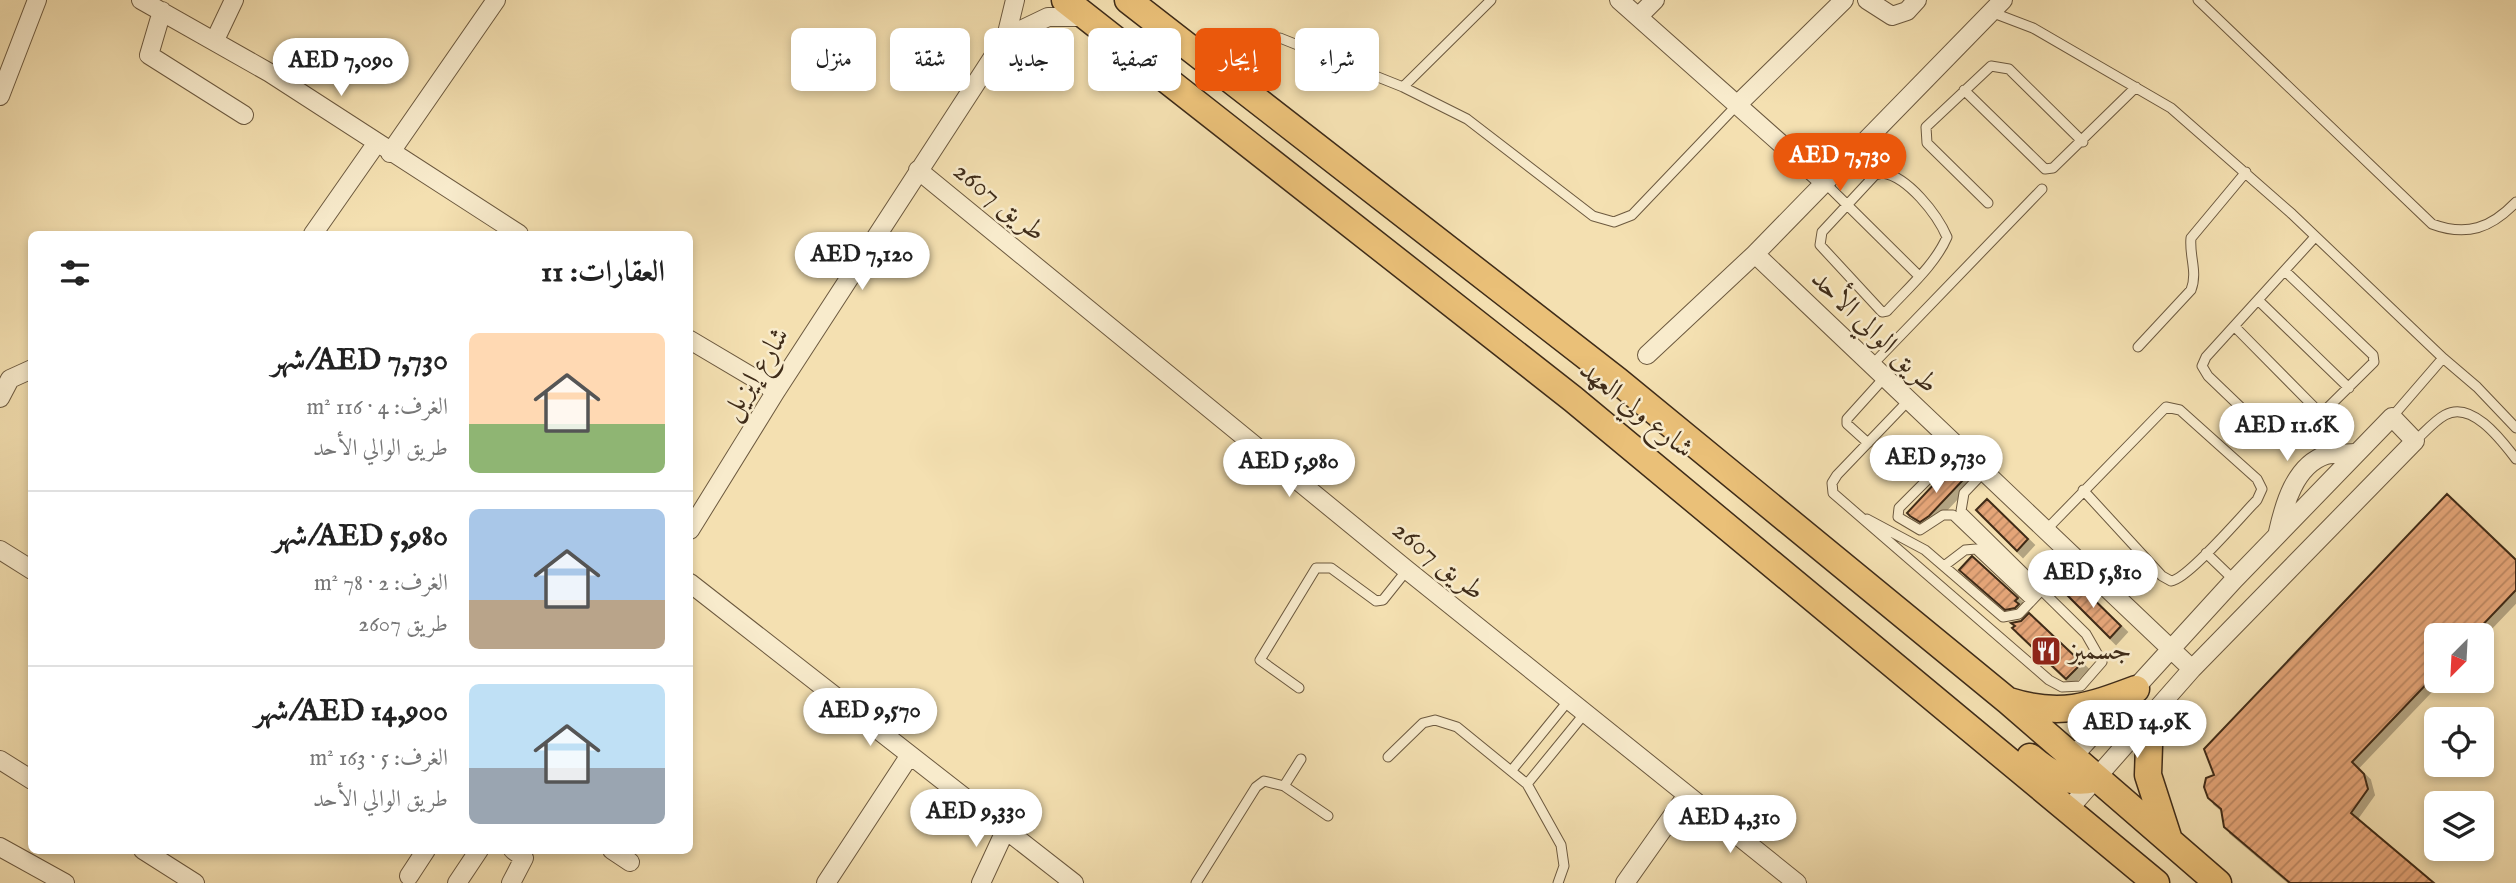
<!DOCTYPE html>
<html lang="ar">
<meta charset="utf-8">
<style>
body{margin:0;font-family:"IM FELL English",Amiri,serif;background:#f2f2f2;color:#222;direction:rtl;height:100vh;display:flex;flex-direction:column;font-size:26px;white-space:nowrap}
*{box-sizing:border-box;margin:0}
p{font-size:23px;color:#767676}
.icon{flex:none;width:38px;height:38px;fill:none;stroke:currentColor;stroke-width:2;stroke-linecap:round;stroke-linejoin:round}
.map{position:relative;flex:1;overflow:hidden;direction:ltr}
.sheet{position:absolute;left:28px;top:231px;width:665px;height:623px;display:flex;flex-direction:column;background:#fff;border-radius:10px;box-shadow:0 4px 10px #0003;direction:rtl}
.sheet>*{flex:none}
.hud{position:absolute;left:714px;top:28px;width:665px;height:63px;direction:rtl;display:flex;gap:14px}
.needle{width:46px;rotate:204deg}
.fabs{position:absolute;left:2424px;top:623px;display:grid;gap:14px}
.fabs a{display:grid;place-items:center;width:70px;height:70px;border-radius:10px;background:#fff;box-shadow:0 4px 10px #0003;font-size:35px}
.price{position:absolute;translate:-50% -60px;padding:0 16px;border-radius:24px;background:#fff;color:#222;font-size:23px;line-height:46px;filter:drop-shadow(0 2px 4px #0008)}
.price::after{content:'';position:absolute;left:50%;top:42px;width:21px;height:16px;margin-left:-10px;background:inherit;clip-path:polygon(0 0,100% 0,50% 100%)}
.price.active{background:#ea580c;color:#fff}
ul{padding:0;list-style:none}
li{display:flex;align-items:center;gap:21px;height:175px;padding:0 28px}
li+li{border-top:2px solid #e0e0e0}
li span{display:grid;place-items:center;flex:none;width:196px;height:140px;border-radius:10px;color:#555}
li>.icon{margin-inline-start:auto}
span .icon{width:84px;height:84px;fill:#fffc;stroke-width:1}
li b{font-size:30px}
h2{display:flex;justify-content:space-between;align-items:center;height:84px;padding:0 28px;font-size:30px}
.pill{padding:0 24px;border-radius:10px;background:#fff;box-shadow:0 4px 10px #0003;font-size:24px;line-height:63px}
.pill.active{background:#ea580c;color:#fff}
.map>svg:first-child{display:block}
.building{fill:url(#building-hatch);stroke:#3f2c19;stroke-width:2;filter:url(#shadow)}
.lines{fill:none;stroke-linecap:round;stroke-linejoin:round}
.service-casing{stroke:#6c593f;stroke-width:11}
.minor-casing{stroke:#6c593f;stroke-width:20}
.primary-casing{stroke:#3f2c19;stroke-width:29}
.service{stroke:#f8ebcc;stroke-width:9}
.minor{stroke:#f8ebcc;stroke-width:18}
.primary{stroke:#eac078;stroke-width:26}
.labels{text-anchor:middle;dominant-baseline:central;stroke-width:5;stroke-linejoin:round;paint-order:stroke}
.street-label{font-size:28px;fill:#3f2c19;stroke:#f8ebcc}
.poi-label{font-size:28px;fill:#3f2c19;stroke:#f8ebcc;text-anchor:start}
</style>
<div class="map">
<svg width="2516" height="883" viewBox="0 0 2516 883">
<defs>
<pattern id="building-hatch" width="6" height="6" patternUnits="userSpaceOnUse" patternTransform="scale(1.75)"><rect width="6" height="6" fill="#e5a578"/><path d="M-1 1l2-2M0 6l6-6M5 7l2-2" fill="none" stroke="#bb8762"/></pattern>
<filter id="shadow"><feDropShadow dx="6" dy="6" stdDeviation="0" flood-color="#0004"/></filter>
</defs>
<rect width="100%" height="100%" fill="#f4e0b1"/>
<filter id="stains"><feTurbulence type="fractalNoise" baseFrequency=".00286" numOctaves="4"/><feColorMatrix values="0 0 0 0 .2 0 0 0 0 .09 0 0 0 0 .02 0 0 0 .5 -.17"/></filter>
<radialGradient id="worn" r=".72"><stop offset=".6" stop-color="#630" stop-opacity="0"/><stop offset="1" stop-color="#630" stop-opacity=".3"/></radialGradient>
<!-- building -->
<path class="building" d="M 1952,465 L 1964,479 L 1929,516 L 1920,522 L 1910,516 L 1907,513 Z
M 2447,494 L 2516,560 L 2516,590 L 2473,635 L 2436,635 L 2436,674 L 2352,762 L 2364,774 L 2368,789 L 2351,813 L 2434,883 L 2290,883 L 2224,827 L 2221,809 L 2208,798 L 2204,787 L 2206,778 L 2214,775 L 2204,749 Z
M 1987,499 L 2028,539 L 2017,551 L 1976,510 Z
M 1972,556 L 2018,598 L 2015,601 L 2019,604 L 2015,608 L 2005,610 L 1959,570 Z
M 2076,582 L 2121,626 L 2110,638 L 2065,593 Z
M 2029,613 L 2082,663 L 2066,679 L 2012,628 L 2015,626 L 2011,623 L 2021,621 Z"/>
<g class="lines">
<!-- service casing -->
<g class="service-casing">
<path id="service" d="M 2198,0 L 2432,224 C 2467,237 2491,228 2516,202
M 1991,12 L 2033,28 L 2171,108 L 2292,214 L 2443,358
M 1280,38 L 1403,87 L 1467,119 L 1593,216 L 1614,222 L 1632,215 L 1737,105
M 1403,87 L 1491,0
M 1964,90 L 2045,169 L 2053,168 L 2136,87
M 1883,173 C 1908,177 1937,214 1947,237 C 1935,265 1907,289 1887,311 L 1882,312 L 1820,245 L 1822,232 L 1875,175 Z
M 1824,182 L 1919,276
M 1988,203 L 1927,143 L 1926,127 L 1991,66 L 2009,69 L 2083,142
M 2285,271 L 2373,355 L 2374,362 L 2290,445 L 2278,443 L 2208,376 L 2202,366 L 2206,357 L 2315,237
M 2258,300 L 2349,388
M 2234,326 L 2322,415
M 2138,347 L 2191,290 C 2198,272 2189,256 2191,238 L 2246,172
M 1872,365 L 2042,189
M 1908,401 L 1837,475 L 1832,483 L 1833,493 L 2049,680 L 2062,687 L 2081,686 L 2102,662 L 2086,634 L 1961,511 L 1964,493 L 1984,472
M 2392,417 L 2443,358 L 2477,387 L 2516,428
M 2415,441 C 2424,433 2434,421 2445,415 C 2472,400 2502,441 2516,459
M 1868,443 L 1847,424 L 1847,419 L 1884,378
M 1959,448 L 1899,508 L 1898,517 L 1920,530 L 1943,515 L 1953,515 L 2037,595
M 1867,519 L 1925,550 L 2003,617 L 2019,614 L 2040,592
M 2046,530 L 2166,407 L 2180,410 L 2257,479 L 2262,489 L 2257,500 C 2242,515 2188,579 2171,581 L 2162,576 L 2083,490
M 2206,553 L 2234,580
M 1944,566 L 1965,550 L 1976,549 L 2031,601
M 2038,584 L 2069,554
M 2049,594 L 2080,564
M 1299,688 L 1260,660 L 1316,568 L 1331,568 L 1376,601 L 1383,600 L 1407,570
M 1388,757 L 1423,723 L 1435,720 L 1457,727 L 1527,784 L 1561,845 L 1564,866 L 1558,883
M 1512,770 L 1569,700
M 1527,784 L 1585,713
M 1284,786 L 1301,759
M 1196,883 L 1256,787 L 1264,781 L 1284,786 L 1328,816"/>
</g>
<!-- minor casing -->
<g class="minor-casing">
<path id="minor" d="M 141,0 L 270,73 L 519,234
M 1619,0 L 1824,182
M 1867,0 L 1892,16 L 1907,11 L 1917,0
M 162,11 L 149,55 L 244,115
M 1638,17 L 1655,0
M 1006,37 L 1048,17 L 1085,17
M 215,40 L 234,0
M 0,96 L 37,0
M 1737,105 L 1844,0
M 390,153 L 496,0
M 918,170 L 1407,570 L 1797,883
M 313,234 L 376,144
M 1755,254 L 2192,669
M 690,340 L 776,391
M 1647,355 L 1755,254 L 2003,0
M 0,398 L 10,379 L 32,369
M 690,530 L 776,391 L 1006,37 L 1015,0
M 2278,532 C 2284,505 2295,465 2326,455 C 2334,453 2345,454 2354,453
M 0,550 L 32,570
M 690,583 L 1074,883
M 0,760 L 32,780
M 2067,763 L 2234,580 L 2392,417 L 2415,441 L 2192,669 L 2068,810
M 0,847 L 65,883
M 143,850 L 195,883
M 612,850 L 630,862
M 409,876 L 426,850
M 457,883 L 479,850
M 511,883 L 524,858 L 513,850
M 826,883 L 910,755
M 981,883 L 1005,831
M 1625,883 L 1687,795"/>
</g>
<!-- primary casing -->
<g class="primary-casing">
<path id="primary" d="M 1065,0 L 1573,399 L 2156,883
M 1128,0 L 1618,381 L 2008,701 L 2218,883
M 2009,701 C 2060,717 2088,707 2136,689
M 2150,716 L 2148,775 L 2169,840
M 2030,757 C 2050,774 2068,785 2094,779"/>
</g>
<!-- service -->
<use href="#service" class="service"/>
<!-- minor -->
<use href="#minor" class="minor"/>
<!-- primary -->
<use href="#primary" class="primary"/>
</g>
<!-- icons -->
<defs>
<g id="restaurant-square" transform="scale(1.575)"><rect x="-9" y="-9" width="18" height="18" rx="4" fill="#8f2418" stroke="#f8ebcc"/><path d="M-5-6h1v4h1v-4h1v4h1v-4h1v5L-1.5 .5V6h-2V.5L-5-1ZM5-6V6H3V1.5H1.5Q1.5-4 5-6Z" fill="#fff"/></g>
</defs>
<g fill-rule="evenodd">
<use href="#restaurant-square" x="2046" y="651"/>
</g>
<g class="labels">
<!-- street labels -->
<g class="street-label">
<text transform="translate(999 202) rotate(39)">طريق 2607</text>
<text transform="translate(1874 332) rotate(44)">طريق الوالي الأحد</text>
<text transform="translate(756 374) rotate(-58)">شارع إيزيل</text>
<text transform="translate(1636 410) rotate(39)">شارع ولي العهد</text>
<text transform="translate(1438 561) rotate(39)">طريق 2607</text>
</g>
<!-- poi labels -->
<g class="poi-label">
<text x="2069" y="651">جسميز</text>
</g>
</g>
<rect width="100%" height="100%" filter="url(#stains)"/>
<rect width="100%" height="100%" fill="url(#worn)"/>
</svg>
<div class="fabs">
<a><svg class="needle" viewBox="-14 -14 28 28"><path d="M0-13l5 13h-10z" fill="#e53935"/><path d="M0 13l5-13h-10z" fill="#767676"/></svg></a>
<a><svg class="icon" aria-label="locate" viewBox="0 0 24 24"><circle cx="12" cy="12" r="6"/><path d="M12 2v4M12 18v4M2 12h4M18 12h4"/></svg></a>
<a><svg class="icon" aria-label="layers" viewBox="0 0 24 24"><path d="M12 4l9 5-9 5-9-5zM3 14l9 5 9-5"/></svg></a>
</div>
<b class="price" style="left:341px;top:98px">AED 7,090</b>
<b class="price active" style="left:1840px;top:193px">AED 7,730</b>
<b class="price" style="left:862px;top:292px">AED 7,120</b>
<b class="price" style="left:2287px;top:463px">AED 11.6K</b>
<b class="price" style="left:1936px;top:495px">AED 9,730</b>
<b class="price" style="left:1289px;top:499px">AED 5,980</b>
<b class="price" style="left:2093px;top:610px">AED 5,810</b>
<b class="price" style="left:870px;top:748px">AED 9,570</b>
<b class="price" style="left:2137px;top:760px">AED 14.9K</b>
<b class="price" style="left:976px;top:849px">AED 9,330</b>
<b class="price" style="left:1730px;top:855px">AED 4,310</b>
<div class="hud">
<a class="pill">شراء</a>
<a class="pill active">إيجار</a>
<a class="pill">تصفية</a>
<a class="pill">جديد</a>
<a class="pill">شقة</a>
<a class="pill">منزل</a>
</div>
<section class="sheet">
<h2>العقارات: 11<svg class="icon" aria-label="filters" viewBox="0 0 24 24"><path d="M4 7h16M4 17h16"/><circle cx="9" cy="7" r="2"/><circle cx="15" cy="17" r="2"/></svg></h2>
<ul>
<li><span style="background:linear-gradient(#ffd9b3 65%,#8fb573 0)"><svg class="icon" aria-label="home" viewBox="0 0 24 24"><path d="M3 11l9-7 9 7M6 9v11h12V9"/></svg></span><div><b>AED 7,730/شهر</b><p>الغرف: 4 · 116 m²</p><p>طريق الوالي الأحد</p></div></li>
<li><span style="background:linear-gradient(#a9c7e8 65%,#b9a48a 0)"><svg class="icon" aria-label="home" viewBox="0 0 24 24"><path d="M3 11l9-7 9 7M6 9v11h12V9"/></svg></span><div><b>AED 5,980/شهر</b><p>الغرف: 2 · 78 m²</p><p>طريق 2607</p></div></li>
<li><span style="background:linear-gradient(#bfe0f5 60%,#9aa5b1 0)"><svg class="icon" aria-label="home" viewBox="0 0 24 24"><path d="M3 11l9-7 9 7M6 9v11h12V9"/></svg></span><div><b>AED 14,900/شهر</b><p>الغرف: 5 · 163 m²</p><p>طريق الوالي الأحد</p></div></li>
</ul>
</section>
</div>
